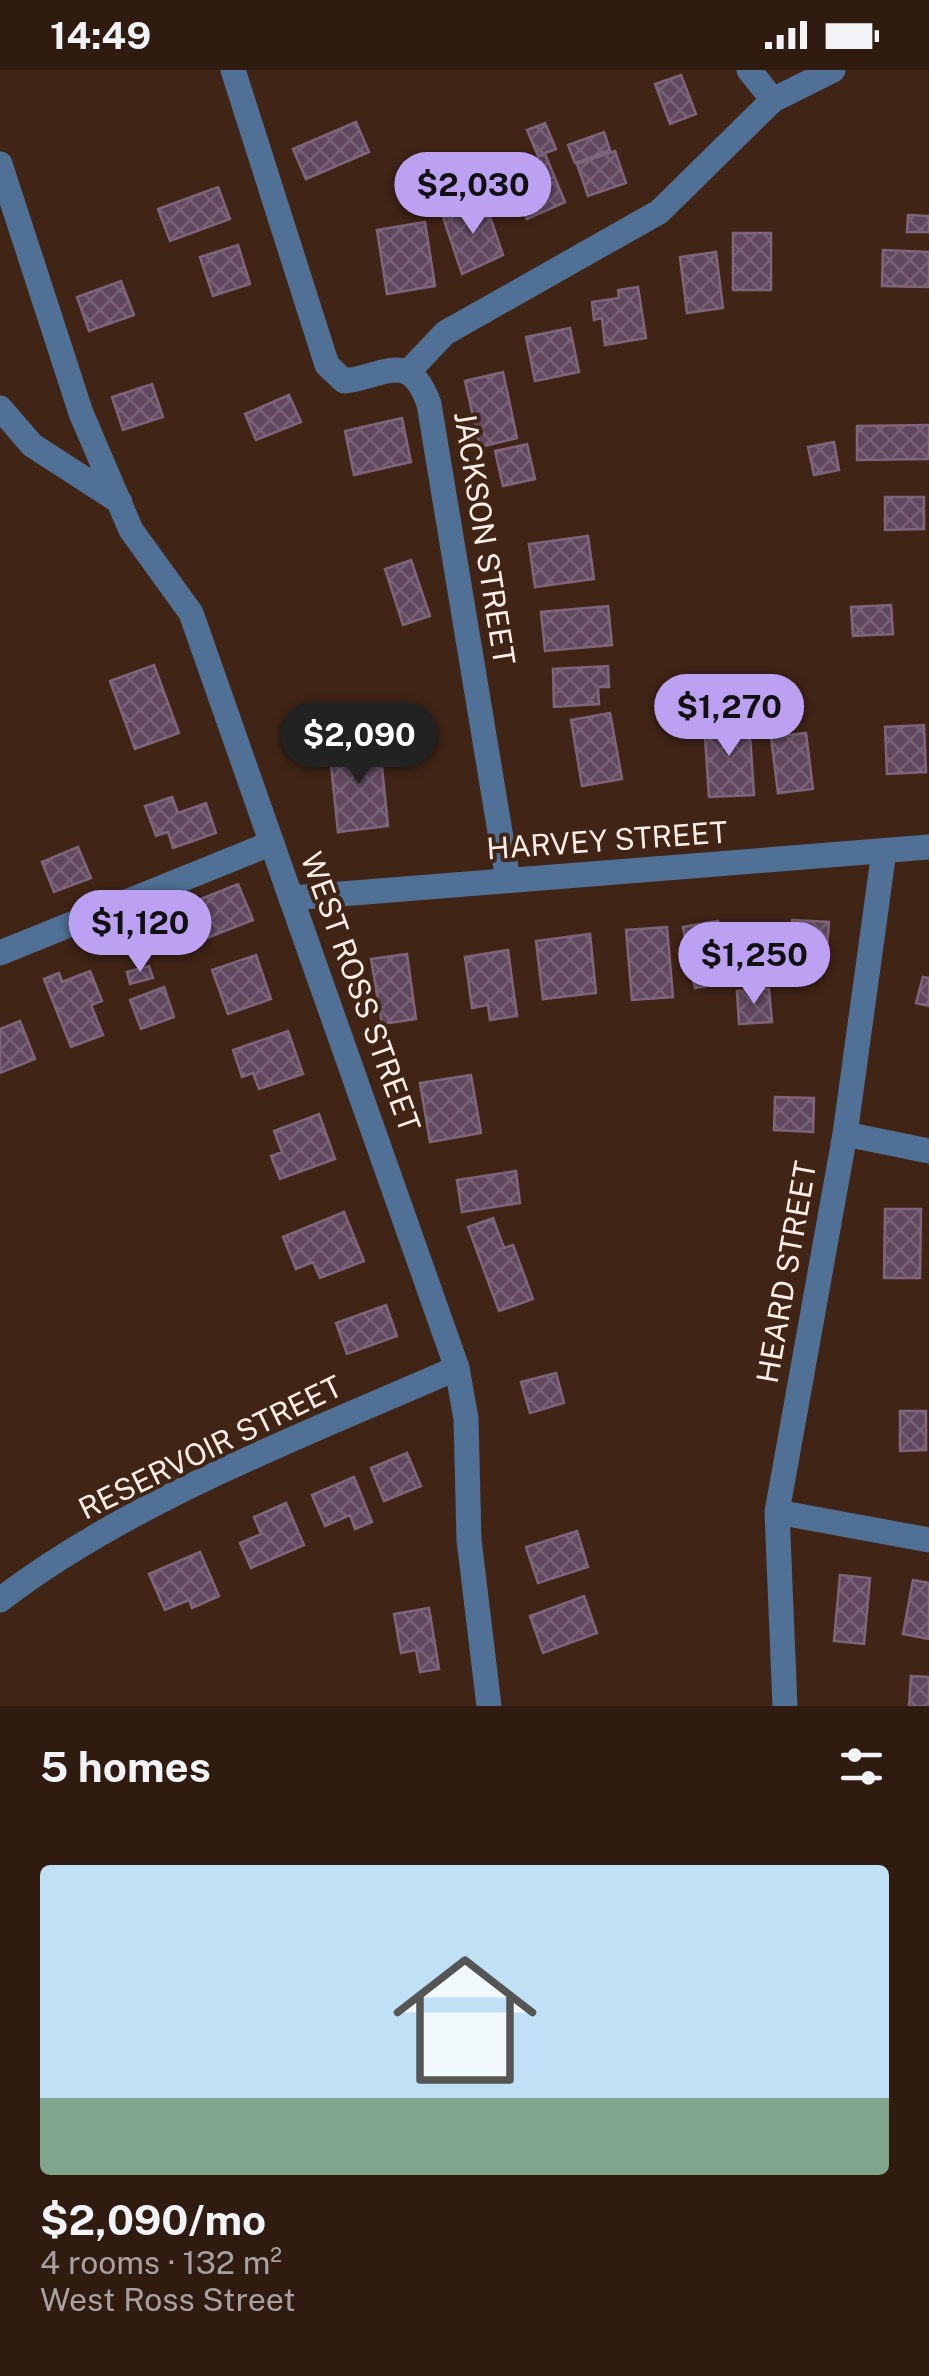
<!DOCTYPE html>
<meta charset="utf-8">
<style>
body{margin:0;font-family:"Public Sans",sans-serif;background:#3c281e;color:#f1f3f6;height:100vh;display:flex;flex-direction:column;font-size:38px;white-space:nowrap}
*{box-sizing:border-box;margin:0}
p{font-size:32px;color:#a8a19f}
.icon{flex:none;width:55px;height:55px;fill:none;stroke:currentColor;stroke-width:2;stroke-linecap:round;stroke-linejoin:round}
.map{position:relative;height:1636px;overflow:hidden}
.drawer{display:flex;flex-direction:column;background:#301b10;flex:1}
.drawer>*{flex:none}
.price{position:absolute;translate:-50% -85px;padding:0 22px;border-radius:35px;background:#bca0f2;color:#111;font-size:32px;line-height:65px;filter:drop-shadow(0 2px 5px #0008)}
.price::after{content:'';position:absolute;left:50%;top:60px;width:30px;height:22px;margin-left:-15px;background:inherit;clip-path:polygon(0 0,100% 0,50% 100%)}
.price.active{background:#222;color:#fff}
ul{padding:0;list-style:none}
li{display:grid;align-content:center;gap:20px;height:530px;padding:0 40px}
li span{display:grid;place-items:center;height:310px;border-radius:10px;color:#555}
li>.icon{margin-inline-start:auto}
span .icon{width:180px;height:180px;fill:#fffc;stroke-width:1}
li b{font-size:42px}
h2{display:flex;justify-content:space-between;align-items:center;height:120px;padding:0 40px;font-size:42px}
.status{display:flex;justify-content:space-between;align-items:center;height:70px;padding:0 50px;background:#301b10;direction:ltr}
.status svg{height:28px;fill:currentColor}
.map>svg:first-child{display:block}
.building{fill:url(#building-cross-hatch);stroke:#7f657c;stroke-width:2.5}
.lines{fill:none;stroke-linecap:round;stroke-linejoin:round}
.minor{stroke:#507195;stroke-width:25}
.tertiary{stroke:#507195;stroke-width:25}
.labels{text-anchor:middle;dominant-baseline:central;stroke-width:8;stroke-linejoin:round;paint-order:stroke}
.street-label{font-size:30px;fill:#fdede6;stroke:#402416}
</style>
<div class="status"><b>14:49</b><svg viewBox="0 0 49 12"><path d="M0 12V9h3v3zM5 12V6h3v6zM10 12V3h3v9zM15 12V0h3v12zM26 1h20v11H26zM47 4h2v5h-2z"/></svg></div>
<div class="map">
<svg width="929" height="1636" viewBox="0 0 929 1636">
<defs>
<pattern id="building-cross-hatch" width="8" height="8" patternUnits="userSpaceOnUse" patternTransform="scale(2.5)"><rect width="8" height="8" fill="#60475e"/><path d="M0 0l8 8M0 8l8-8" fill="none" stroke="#786275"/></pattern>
</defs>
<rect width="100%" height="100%" fill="#402416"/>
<!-- building -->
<path class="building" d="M 681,5 L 696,44 L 670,54 L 655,14 Z
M 356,52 L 369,82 L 306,109 L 293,79 Z
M 545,53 L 556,79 L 538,86 L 527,60 Z
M 604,62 L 610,80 L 575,93 L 568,75 Z
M 615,81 L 626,113 L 588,126 L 577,94 Z
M 545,84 L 565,132 L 527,149 L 507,101 Z
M 218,117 L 230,149 L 170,171 L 158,139 Z
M 485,132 L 503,185 L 462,204 L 443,147 Z
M 908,145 L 929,146 L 929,162 L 907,162 Z
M 425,152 L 435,216 L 387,224 L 377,160 Z
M 733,163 L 771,163 L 771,220 L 733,220 Z
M 238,175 L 250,214 L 213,226 L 200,187 Z
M 883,180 L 929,182 L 929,217 L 882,216 Z
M 716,182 L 723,238 L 687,243 L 680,187 Z
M 121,211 L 134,245 L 89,261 L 77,227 Z
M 638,217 L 646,268 L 605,275 L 602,248 L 594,250 L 592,232 L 619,228 L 618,220 Z
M 570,258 L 579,302 L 535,311 L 526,267 Z
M 503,302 L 517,368 L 480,377 L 465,311 Z
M 152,314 L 163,347 L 123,360 L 112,327 Z
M 289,325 L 301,352 L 256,370 L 245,344 Z
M 402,348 L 411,392 L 354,405 L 345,361 Z
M 929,355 L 929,389 L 857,390 L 857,356 Z
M 834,372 L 839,400 L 814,405 L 808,377 Z
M 527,374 L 535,409 L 503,416 L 495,381 Z
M 885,427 L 924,427 L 924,459 L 885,460 Z
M 588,466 L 594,509 L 535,517 L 529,474 Z
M 411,490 L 430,546 L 403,555 L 385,499 Z
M 891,535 L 893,564 L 853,566 L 851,537 Z
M 608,536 L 612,575 L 545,581 L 541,542 Z
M 154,595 L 179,663 L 135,679 L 110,611 Z
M 608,596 L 609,617 L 598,617 L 599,634 L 554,637 L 553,599 Z
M 610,643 L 622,709 L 582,716 L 571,650 Z
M 749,650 L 754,725 L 709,727 L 704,653 Z
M 924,655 L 926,702 L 887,704 L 885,657 Z
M 806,663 L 813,719 L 778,723 L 771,667 Z
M 379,668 L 388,756 L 338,762 L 330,685 L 350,683 L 349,671 Z
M 172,727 L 178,743 L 206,733 L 216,763 L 173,778 L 168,762 L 156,766 L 145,736 Z
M 78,777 L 91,808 L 54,822 L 42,792 Z
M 238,814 L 253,850 L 202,870 L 188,834 Z
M 792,850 L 829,852 L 827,878 L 791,876 Z
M 718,851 L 730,912 L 695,918 L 683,857 Z
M 667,857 L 673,927 L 632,930 L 626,860 Z
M 590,864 L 596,923 L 543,929 L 536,871 Z
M 508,880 L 517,946 L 490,950 L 488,935 L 472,938 L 465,887 Z
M 407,884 L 416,949 L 382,954 L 371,889 Z
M 256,885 L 271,929 L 228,944 L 212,900 Z
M 149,896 L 153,908 L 130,914 L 127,902 Z
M 90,901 L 102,931 L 91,935 L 103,965 L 71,977 L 44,909 L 59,903 L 62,912 Z
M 923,907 L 929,908 L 929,936 L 916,933 Z
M 164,917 L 174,947 L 141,959 L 130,930 Z
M 769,919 L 772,952 L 739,954 L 737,921 Z
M 20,951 L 35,989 L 0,1003 L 0,959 Z
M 288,961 L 303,1004 L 259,1019 L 253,1003 L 242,1007 L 233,980 Z
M 471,1005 L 481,1063 L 430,1072 L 420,1013 Z
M 775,1027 L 814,1028 L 813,1062 L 774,1060 Z
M 319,1044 L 335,1089 L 280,1109 L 271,1086 L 282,1082 L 274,1061 Z
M 516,1101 L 520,1133 L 462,1142 L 457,1110 Z
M 885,1139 L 921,1139 L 920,1208 L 884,1208 Z
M 344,1142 L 364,1191 L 320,1208 L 313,1192 L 296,1199 L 283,1167 Z
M 493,1148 L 504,1178 L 513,1175 L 533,1229 L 499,1241 L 468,1157 Z
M 386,1235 L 397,1266 L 347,1284 L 336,1253 Z
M 556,1303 L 564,1333 L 530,1343 L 521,1312 Z
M 900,1341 L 926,1341 L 926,1380 L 900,1381 Z
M 407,1383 L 421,1416 L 384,1431 L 371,1398 Z
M 354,1407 L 372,1452 L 355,1459 L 350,1445 L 325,1456 L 312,1425 Z
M 286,1433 L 304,1475 L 251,1498 L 240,1473 L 261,1464 L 254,1447 Z
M 577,1461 L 588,1497 L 538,1513 L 526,1477 Z
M 200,1482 L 219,1526 L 192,1538 L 189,1530 L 165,1540 L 149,1504 Z
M 840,1505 L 870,1508 L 864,1574 L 834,1571 Z
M 913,1510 L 929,1513 L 929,1569 L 903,1564 Z
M 584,1526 L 597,1563 L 543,1583 L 530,1546 Z
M 429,1538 L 439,1599 L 420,1602 L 416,1580 L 401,1583 L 394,1544 Z
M 911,1606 L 929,1607 L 929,1636 L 909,1636 Z"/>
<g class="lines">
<!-- minor -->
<path class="minor" d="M 233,0 L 327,295 L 344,311 C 384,307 409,278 429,334 L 508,810
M 749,0 L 773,30
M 0,94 L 81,343 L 131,460 L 191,543 L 291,828
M 408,302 L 445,263 L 659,142 L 773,30 L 833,0
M 0,338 L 32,375 L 120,432
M 0,883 L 272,773
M 845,1064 L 929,1081
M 777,1442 L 929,1470
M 0,1530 C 130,1430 307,1364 457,1298
M 785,1636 L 777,1442 L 845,1064 L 884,781"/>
<!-- tertiary -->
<path class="tertiary" d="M 489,1636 L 469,1470 L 466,1349 L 457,1298 L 291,828 L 929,777"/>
</g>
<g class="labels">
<!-- street labels -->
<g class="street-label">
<text transform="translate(485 468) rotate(81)">JACKSON STREET</text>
<text transform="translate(607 770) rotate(-4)">HARVEY STREET</text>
<text transform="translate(361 922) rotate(70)">WEST ROSS STREET</text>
<text transform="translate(786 1202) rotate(-80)">HEARD STREET</text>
<text transform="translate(210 1377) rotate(-26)">RESERVOIR STREET</text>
</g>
</g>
</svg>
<b class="price" style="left:473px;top:167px">$2,030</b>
<b class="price" style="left:729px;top:689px">$1,270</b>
<b class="price active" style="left:359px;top:717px">$2,090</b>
<b class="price" style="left:140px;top:905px">$1,120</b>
<b class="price" style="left:754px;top:937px">$1,250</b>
</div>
<section class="drawer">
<h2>5 homes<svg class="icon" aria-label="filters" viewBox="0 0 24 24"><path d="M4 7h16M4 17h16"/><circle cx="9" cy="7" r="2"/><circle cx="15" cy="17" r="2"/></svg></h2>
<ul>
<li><span style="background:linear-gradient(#bfe0f5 75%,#7fa58c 0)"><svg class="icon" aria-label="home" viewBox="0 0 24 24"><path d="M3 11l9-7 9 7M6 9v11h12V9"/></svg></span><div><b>$2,090/mo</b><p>4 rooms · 132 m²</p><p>West Ross Street</p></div></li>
</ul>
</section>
